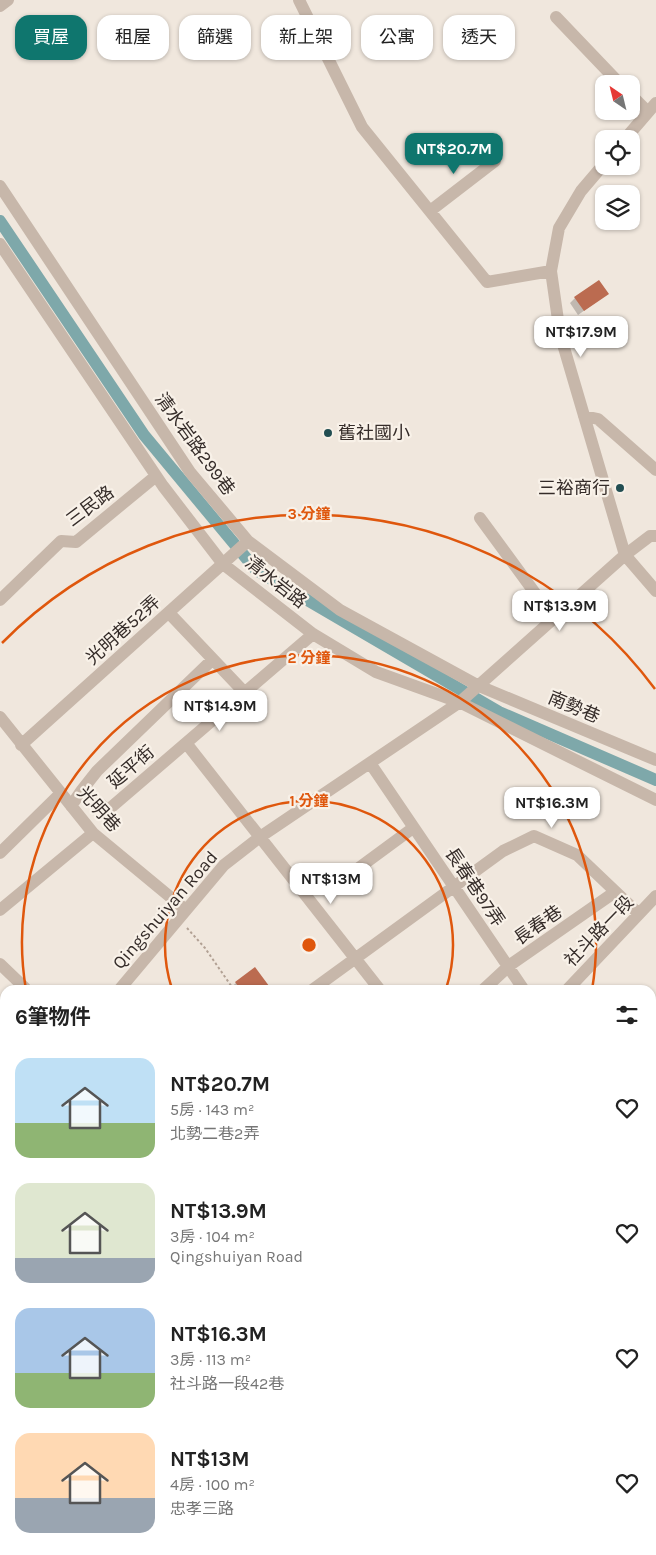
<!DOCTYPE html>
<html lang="zh-TW">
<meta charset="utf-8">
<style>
body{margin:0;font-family:Karla,"Noto Sans TC",sans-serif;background:#f2f2f2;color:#222;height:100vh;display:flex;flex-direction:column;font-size:19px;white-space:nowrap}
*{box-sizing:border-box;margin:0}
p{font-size:16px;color:#767676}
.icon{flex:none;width:28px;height:28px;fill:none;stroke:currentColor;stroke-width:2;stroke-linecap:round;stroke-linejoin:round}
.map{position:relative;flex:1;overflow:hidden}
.side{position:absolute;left:0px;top:985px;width:656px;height:570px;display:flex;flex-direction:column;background:#fff;border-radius:15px 15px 0 0;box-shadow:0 1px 4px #0004}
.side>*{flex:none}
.banner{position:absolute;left:15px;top:15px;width:626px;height:45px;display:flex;gap:10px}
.needle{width:32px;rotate:325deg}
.tools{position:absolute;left:595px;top:75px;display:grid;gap:10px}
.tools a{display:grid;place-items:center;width:45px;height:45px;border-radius:10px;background:#fff;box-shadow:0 1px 4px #0004;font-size:25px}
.price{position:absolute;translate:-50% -42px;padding:0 11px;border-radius:10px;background:#fff;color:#222;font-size:16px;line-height:32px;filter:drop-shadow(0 1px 2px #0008)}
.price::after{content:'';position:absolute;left:50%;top:30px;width:15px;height:11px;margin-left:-8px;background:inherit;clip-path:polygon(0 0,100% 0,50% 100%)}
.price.current{background:#0f766e;color:#fff}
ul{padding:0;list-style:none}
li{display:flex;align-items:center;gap:15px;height:125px;padding:0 15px}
li span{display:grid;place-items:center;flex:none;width:140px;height:100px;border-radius:15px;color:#555}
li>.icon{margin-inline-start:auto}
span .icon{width:60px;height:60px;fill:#fffc;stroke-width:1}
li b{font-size:21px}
h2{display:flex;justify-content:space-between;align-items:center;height:60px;padding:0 15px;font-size:21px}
.chip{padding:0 18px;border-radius:15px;background:#fff;box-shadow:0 1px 4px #0004;font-size:18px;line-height:45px}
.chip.current{background:#0f766e;color:#fff}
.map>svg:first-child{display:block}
.park{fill:#b2bd9e}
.shadow{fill:#0003}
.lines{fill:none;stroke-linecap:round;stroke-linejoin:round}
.canal{stroke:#7ea8aa;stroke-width:12}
.building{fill:#bb6b50}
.path{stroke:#b2a194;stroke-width:2;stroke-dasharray:2.5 2.5;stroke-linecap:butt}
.minor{stroke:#c7b7aa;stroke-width:12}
.ring{fill:none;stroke:#df570d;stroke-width:2.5}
.poi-dot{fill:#224e52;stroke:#f8f1e8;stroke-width:2}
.labels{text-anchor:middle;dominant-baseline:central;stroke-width:4.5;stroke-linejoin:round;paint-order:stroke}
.poi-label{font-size:18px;fill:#352c29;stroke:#f8f1e8;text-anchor:start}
.street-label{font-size:18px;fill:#352c29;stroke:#f8f1e8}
.centre{fill:#df570d;stroke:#f8f1e8;stroke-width:2.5}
.ring-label{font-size:15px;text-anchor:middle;font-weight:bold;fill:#df570d;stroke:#f8f1e8;stroke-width:4.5;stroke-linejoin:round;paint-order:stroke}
</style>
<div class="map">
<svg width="656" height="1555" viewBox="0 0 656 1555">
<rect width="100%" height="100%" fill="#f0e7dd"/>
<!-- park -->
<path class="park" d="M 0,1215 L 5,1222 L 5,1279 L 0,1282 Z
M 5,1298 L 5,1376 L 0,1369 L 0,1302 Z"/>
<!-- shadow -->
<path class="shadow" d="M 575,298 L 602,298 L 578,315 L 570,303 Z
M 236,983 L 270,990 L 228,990 Z"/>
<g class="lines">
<!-- canal -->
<path class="canal" d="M 0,221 L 144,435 L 256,570 L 499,712 L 656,780"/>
</g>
<!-- building -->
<path class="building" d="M 599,280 L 609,294 L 584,311 L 574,297 Z
M 255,967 L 272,990 L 241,990 L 235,982 Z"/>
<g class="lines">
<!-- path -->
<path class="path" d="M 187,928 L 205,948 L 234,990"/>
<!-- minor -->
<path class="minor" d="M 299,0 L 362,127 L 487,282 L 551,271
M 0,6 L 8,0
M 556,17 L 620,84
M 631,95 L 648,112
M 625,139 L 656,103
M 604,164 L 581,191 L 559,228 L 551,271 L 560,334 L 625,555 L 656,591
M 0,186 L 190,472 L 248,541 L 340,610 L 479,686 L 656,760
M 430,211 L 495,161
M 0,244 L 163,486 L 223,564 L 313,634 L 376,672 L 459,702 L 656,800
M 584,416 L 598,419 L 656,470
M 480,518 L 554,619
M 0,600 L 61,541 L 76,542 L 156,476
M 169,613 L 245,693
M 0,717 L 93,833 L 186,910
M 186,743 L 380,990
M 21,745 L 248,541
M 370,763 L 524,990
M 82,790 L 97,771 L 212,660
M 71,806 L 82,790 L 108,810 L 313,634
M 0,853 L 61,793
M 341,881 L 413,828
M 0,910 L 93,833
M 0,964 L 25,988 L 24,990
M 119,990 L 224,865 L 260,837 L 460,702 L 625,555 L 650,536 L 656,536
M 312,990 L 503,851 L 534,836 L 577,855 L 639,914
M 483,990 L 510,965 L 615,892
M 567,990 L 656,896
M 0,1132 L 5,1127
M 651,1144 L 656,1146
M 651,1300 L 656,1295
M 445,1550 L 450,1555
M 625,1550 L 629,1555
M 64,1555 L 68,1550
M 346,1555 L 351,1550
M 468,1555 L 473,1550
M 589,1555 L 594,1550"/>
</g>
<!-- distance rings -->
<g class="ring">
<path d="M172 989A144 144 0 1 1 446 989"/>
<path d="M26 990A287 287 0 1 1 592 990"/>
<path d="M2 643A431 431 0 0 1 655 689"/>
</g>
<!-- markers -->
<g class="poi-dot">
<circle cx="328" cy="433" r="5"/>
<circle cx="620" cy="488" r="5"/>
</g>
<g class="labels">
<!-- poi labels -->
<g class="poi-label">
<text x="338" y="433">舊社國小</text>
<text x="610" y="488" text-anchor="end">三裕商行</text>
</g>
<!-- street labels -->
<g class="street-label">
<text transform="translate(195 444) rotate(54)">清水岩路299巷</text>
<text transform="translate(90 506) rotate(-37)">三民路</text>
<text transform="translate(276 582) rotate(38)">清水岩路</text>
<text transform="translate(123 630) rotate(-42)">光明巷52弄</text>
<text transform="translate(574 707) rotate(23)">南勢巷</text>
<text transform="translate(131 767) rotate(-41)">延平街</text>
<text transform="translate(99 809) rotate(48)">光明巷</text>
<text transform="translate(475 887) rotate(56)">長春巷97弄</text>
<text transform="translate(165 910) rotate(-49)">Qingshuiyan Road</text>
<text transform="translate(538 925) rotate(-35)">長春巷</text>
<text transform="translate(599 931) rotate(-46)">社斗路一段</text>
</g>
</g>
<circle cx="309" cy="945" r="8" class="centre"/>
<g class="ring-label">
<text x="309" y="519">3 分鐘</text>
<text x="309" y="663">2 分鐘</text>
<text x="309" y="806">1 分鐘</text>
</g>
</svg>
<div class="tools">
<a><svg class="needle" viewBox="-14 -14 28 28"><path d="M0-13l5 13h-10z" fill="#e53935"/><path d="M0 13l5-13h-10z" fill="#767676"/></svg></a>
<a><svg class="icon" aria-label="locate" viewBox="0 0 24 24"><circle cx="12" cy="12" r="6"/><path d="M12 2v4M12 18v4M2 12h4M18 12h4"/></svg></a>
<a><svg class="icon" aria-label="layers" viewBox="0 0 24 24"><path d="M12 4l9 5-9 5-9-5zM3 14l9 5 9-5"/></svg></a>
</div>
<b class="price current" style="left:454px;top:175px">NT$20.7M</b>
<b class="price" style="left:581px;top:358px">NT$17.9M</b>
<b class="price" style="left:560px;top:632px">NT$13.9M</b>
<b class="price" style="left:220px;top:732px">NT$14.9M</b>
<b class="price" style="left:552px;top:829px">NT$16.3M</b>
<b class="price" style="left:331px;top:905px">NT$13M</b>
<div class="banner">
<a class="chip current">買屋</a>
<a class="chip">租屋</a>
<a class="chip">篩選</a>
<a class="chip">新上架</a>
<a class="chip">公寓</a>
<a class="chip">透天</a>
</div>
<section class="side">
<h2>6筆物件<svg class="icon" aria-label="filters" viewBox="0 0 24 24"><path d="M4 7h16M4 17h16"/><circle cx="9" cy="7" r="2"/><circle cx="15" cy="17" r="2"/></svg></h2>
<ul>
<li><span style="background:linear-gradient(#bfe0f5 65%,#8fb573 0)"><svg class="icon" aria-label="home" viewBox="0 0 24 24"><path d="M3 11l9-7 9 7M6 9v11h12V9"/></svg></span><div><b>NT$20.7M</b><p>5房 · 143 m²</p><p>北勢二巷2弄</p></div><svg class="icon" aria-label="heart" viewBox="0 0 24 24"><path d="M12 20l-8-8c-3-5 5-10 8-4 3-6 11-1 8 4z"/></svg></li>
<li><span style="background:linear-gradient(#dfe7d0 75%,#9aa5b1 0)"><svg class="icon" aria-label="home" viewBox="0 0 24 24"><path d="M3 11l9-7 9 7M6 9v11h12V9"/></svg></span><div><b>NT$13.9M</b><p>3房 · 104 m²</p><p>Qingshuiyan Road</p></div><svg class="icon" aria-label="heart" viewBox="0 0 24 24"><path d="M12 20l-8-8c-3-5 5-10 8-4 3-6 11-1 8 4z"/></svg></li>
<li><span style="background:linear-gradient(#a9c7e8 65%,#8fb573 0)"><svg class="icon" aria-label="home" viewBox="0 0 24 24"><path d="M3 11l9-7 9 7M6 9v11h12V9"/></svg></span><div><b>NT$16.3M</b><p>3房 · 113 m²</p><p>社斗路一段42巷</p></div><svg class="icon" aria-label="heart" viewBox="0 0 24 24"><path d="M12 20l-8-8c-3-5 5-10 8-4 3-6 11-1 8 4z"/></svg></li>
<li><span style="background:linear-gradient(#ffd9b3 65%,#9aa5b1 0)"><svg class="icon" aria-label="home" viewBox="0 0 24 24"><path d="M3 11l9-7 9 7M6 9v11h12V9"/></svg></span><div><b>NT$13M</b><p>4房 · 100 m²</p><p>忠孝三路</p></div><svg class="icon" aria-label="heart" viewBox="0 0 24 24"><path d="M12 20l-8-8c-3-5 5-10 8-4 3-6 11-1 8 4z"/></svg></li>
</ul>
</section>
</div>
